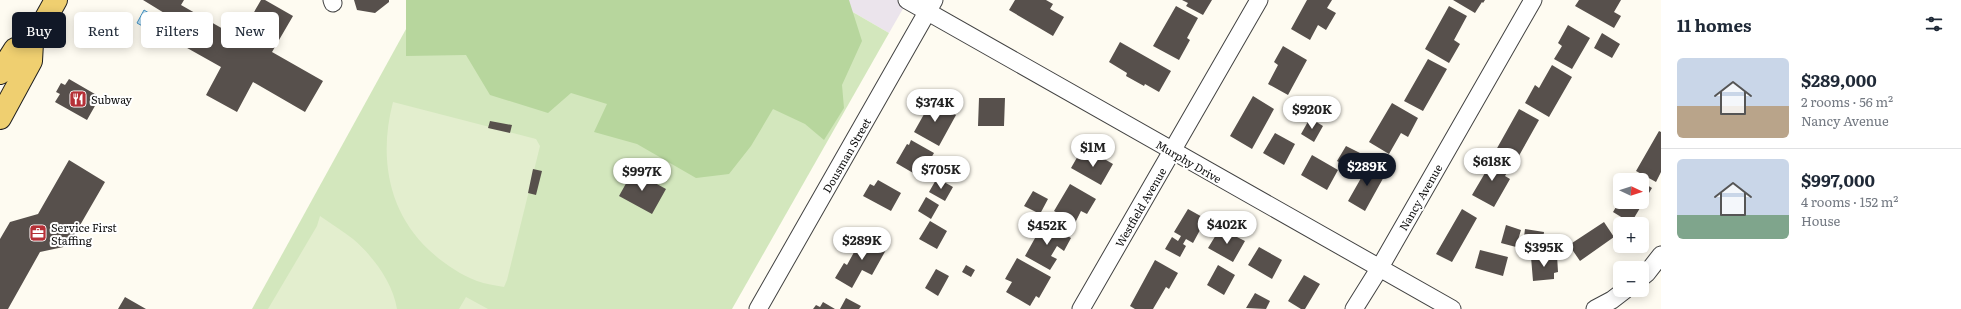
<!DOCTYPE html>
<meta charset="utf-8">
<style>
body{margin:0;font-family:Literata,serif;background:#f6f6f7;color:#1f2937;height:100vh;display:flex;flex-direction:column;font-size:15px;white-space:nowrap}
*{box-sizing:border-box;margin:0}
p{font-size:13px;color:#747a83}
.icon{flex:none;width:22px;height:22px;fill:none;stroke:currentColor;stroke-width:2;stroke-linecap:round;stroke-linejoin:round}
.map{position:relative;flex:1;overflow:hidden}
.details{display:flex;flex-direction:column;background:#fff;width:300px}
.details>*{flex:none}
.guide{position:absolute;left:12px;top:12px;width:380px;height:36px;display:flex;gap:8px}
.needle{width:26px;rotate:94deg}
.controls{position:absolute;left:1613px;top:173px;display:grid;gap:8px}
.controls a{display:grid;place-items:center;width:36px;height:36px;border-radius:6px;background:#fff;box-shadow:0 2px 10px #0003;font-size:20px}
.price{position:absolute;translate:-50% -34px;padding:0 9px;border-radius:14px;background:#fff;color:#222;font-size:13px;line-height:26px;filter:drop-shadow(0 1px 2px #0008)}
.price::after{content:'';position:absolute;left:50%;top:24px;width:12px;height:9px;margin-left:-6px;background:inherit;clip-path:polygon(0 0,100% 0,50% 100%)}
.price.current{background:#111827;color:#fff}
ul{padding:0;list-style:none}
li{display:flex;align-items:center;gap:12px;height:100px;padding:0 16px}
li+li{border-top:1px solid #e0e1e3}
li span{display:grid;place-items:center;flex:none;width:112px;height:80px;border-radius:6px;color:#555}
li>.icon{margin-inline-start:auto}
span .icon{width:48px;height:48px;fill:#fffc;stroke-width:1}
li b{font-size:17px}
h2{display:flex;justify-content:space-between;align-items:center;height:48px;padding:0 16px;font-size:17px}
.tag{padding:0 14px;border-radius:6px;background:#fff;box-shadow:0 2px 10px #0003;font-size:14px;line-height:36px}
.tag.current{background:#111827;color:#fff}
main{display:flex;flex:1;min-height:0}
.map>svg:first-child{display:block}
.industrial{fill:#ebe4ec}
.green{fill:#d3e7bd}
.forest{fill:#b7d69d}
.pitch{fill:#e3eece}
.water{fill:#b9ddf2;stroke:#4593c4}
.building{fill:#57504c}
.lines{fill:none;stroke-linecap:round;stroke-linejoin:round}
.minor-casing{stroke:#424242;stroke-width:19}
.major-casing{stroke:#202020;stroke-width:24}
.minor{stroke:#fff;stroke-width:17}
.major{stroke:#efcf70;stroke-width:22}
.labels{text-anchor:middle;dominant-baseline:central;stroke-width:4;stroke-linejoin:round;paint-order:stroke}
.poi-label{font-size:11px;fill:#0f0f0f;stroke:#fff;text-anchor:start}
.street-label{font-size:11px;fill:#0f0f0f;stroke:#fff}
</style>
<main>
<div class="map">
<svg width="1661" height="309" viewBox="0 0 1661 309">
<rect width="100%" height="100%" fill="#fefbf1"/>
<!-- industrial -->
<path class="industrial" d="M 832,0 L 908,0 L 889,33 Z"/>
<!-- green -->
<path class="green" d="M 422,0 L 832,0 L 889,33 L 732,309 L 252,309 Z"/>
<!-- forest -->
<path class="forest" d="M 406,0 L 849,0 L 862,41 L 842,85 L 844,108 L 824,140 L 805,124 L 773,109 L 751,146 L 729,174 L 696,178 L 637,144 L 594,132 L 607,104 L 571,93 L 548,113 L 490,95 L 466,55 L 406,56 Z"/>
<!-- pitch -->
<path class="pitch" d="M 393,102 L 536,139 L 540,146 L 507,280 L 504,287 C 495,285 485,284 477,281 C 459,274 443,263 429,250 C 387,211 379,155 393,102 Z
M 320,216 C 331,224 343,231 353,239 C 373,256 393,283 397,309 L 268,309 L 317,226 Z
M 466,297 L 488,309 L 459,309 Z"/>
<!-- water -->
<path class="water" d="M 144,10 L 162,21 L 155,33 L 137,23 Z"/>
<!-- building -->
<path class="building" d="M 143,0 L 184,0 L 181,5 L 239,38 L 261,0 L 265,0 L 293,16 L 272,52 L 323,81 L 305,112 L 253,82 L 237,112 L 206,95 L 221,67 L 164,35 L 174,19 Z
M 354,0 L 389,0 L 389,2 L 375,13 L 357,10 Z
M 1015,0 L 1046,0 L 1053,4 L 1050,9 L 1064,17 L 1053,36 L 1009,10 Z
M 1182,0 L 1212,0 L 1203,15 L 1186,6 L 1188,3 Z
M 1307,0 L 1332,0 L 1327,8 L 1336,13 L 1326,30 L 1318,25 L 1310,40 L 1291,29 Z
M 1453,0 L 1485,0 L 1483,3 L 1482,2 L 1475,13 Z
M 1579,0 L 1621,0 L 1614,12 L 1621,16 L 1614,28 L 1575,6 Z
M 1176,6 L 1198,18 L 1187,38 L 1190,40 L 1179,60 L 1153,46 Z
M 1449,6 L 1467,16 L 1454,40 L 1460,44 L 1449,63 L 1425,49 Z
M 1568,25 L 1590,38 L 1572,69 L 1554,59 L 1562,46 L 1558,43 Z
M 1602,33 L 1620,44 L 1612,58 L 1594,48 Z
M 1120,42 L 1171,71 L 1159,92 L 1145,84 L 1144,86 L 1126,76 L 1127,73 L 1109,62 Z
M 1283,46 L 1307,60 L 1288,95 L 1268,84 L 1278,65 L 1274,62 Z
M 1428,59 L 1447,69 L 1423,111 L 1404,101 Z
M 1552,65 L 1572,77 L 1549,117 L 1525,103 L 1535,85 L 1539,88 Z
M 69,79 L 100,97 L 87,120 L 55,102 L 60,94 L 56,92 L 61,83 L 65,85 Z
M 1253,96 L 1274,109 L 1252,149 L 1230,136 Z
M 979,98 L 1005,98 L 1004,126 L 978,126 Z
M 932,100 L 956,115 L 939,146 L 914,132 Z
M 1392,103 L 1418,118 L 1408,137 L 1401,133 L 1389,154 L 1369,142 Z
M 1519,109 L 1539,120 L 1516,161 L 1496,150 Z
M 1310,118 L 1323,126 L 1314,142 L 1301,134 Z
M 490,121 L 512,125 L 510,133 L 488,128 Z
M 1659,131 L 1661,132 L 1661,172 L 1656,182 L 1636,171 Z
M 1275,133 L 1295,144 L 1284,165 L 1263,153 Z
M 911,140 L 934,153 L 920,177 L 896,163 L 907,144 L 909,145 Z
M 1346,146 L 1360,153 L 1351,169 L 1337,161 Z
M 1094,153 L 1113,164 L 1101,185 L 1071,168 L 1079,154 L 1090,160 Z
M 1312,155 L 1338,170 L 1327,190 L 1301,175 Z
M 1490,157 L 1510,168 L 1505,176 L 1510,179 L 1494,207 L 1472,195 L 1485,173 L 1482,171 Z
M 69,160 L 105,182 L 68,246 L 40,252 L 8,309 L 0,309 L 0,239 L 10,222 L 38,214 Z
M 1369,164 L 1386,173 L 1365,211 L 1348,201 Z
M 533,169 L 542,171 L 536,195 L 528,193 Z
M 633,171 L 666,189 L 652,214 L 619,196 Z
M 937,178 L 953,187 L 945,201 L 929,192 Z
M 878,180 L 901,193 L 891,211 L 863,196 L 870,184 L 874,186 Z
M 1642,182 L 1652,188 L 1631,223 L 1613,212 L 1619,202 L 1642,202 Z
M 1070,184 L 1096,199 L 1087,214 L 1081,211 L 1075,223 L 1054,211 Z
M 1033,191 L 1048,199 L 1040,214 L 1024,206 Z
M 926,197 L 939,205 L 931,219 L 918,211 Z
M 1188,209 L 1206,219 L 1193,243 L 1186,239 L 1183,244 L 1186,246 L 1180,257 L 1165,249 L 1172,237 L 1178,241 L 1181,236 L 1174,232 Z
M 1462,209 L 1477,218 L 1452,262 L 1436,254 Z
M 930,221 L 947,231 L 937,249 L 919,239 Z
M 1044,222 L 1071,238 L 1064,251 L 1057,246 L 1051,256 L 1057,259 L 1050,270 L 1025,256 Z
M 1604,222 L 1614,237 L 1580,261 L 1569,245 Z
M 1506,225 L 1521,230 L 1516,247 L 1501,243 Z
M 1525,229 L 1544,232 L 1542,248 L 1523,245 Z
M 1219,230 L 1230,236 L 1231,234 L 1245,241 L 1233,262 L 1208,248 Z
M 864,234 L 887,248 L 872,275 L 862,270 L 852,288 L 835,278 L 844,263 L 847,265 Z
M 1259,247 L 1282,260 L 1272,279 L 1248,265 Z
M 1480,250 L 1508,257 L 1503,276 L 1475,268 Z
M 1557,255 L 1558,272 L 1554,273 L 1554,279 L 1533,281 L 1531,257 Z
M 1017,258 L 1051,277 L 1039,298 L 1036,296 L 1030,306 L 1006,292 L 1012,282 L 1005,279 Z
M 1155,260 L 1178,273 L 1169,289 L 1166,287 L 1153,309 L 1135,309 L 1130,306 Z
M 966,265 L 975,270 L 971,277 L 962,272 Z
M 1218,265 L 1235,275 L 1224,295 L 1207,285 Z
M 936,269 L 949,276 L 938,296 L 925,288 Z
M 1304,275 L 1320,284 L 1305,309 L 1301,309 L 1288,301 Z
M 1255,293 L 1270,301 L 1266,309 L 1246,308 Z
M 125,297 L 146,309 L 118,309 Z
M 846,298 L 861,306 L 859,309 L 840,309 Z
M 823,302 L 835,309 L 813,309 L 816,305 L 820,307 Z"/>
<g class="lines">
<!-- minor casing -->
<g class="minor-casing">
<path id="minor" d="M 332,0 L 333,3
M 907,0 L 1452,309
M 1642,277 L 1647,273 L 1661,255
M 758,309 L 934,0
M 1081,309 L 1259,0
M 1354,309 L 1379,269 L 1533,0
M 1595,309 L 1612,300 L 1625,290"/>
</g>
<!-- major casing -->
<g class="major-casing">
<path id="major" d="M 0,73 L 15,49 L 32,43
M 0,118 L 31,61 L 32,43 L 56,0"/>
</g>
<!-- minor -->
<use href="#minor" class="minor"/>
<!-- major -->
<use href="#major" class="major"/>
</g>
<!-- icons -->
<defs>
<g id="restaurant-square" transform="scale(0.9)"><rect x="-9" y="-9" width="18" height="18" rx="4" fill="#b53037" stroke="#fff"/><path d="M-5-6h1v4h1v-4h1v4h1v-4h1v5L-1.5 .5V6h-2V.5L-5-1ZM5-6V6H3V1.5H1.5Q1.5-4 5-6Z" fill="#fff"/></g>
<g id="office-square" transform="scale(0.9)"><rect x="-9" y="-9" width="18" height="18" rx="4" fill="#b53037" stroke="#fff"/><path d="M-6-3h4V-5.5h4V-3h4V5H-6ZM-1-4.5V-3h2v-1.5ZM-6 0V1H6V0Z" fill="#fff"/></g>
</defs>
<g fill-rule="evenodd">
<use href="#restaurant-square" x="78" y="99"/>
<use href="#office-square" x="38" y="233"/>
</g>
<g class="labels">
<!-- poi labels -->
<g class="poi-label">
<text x="91" y="99">Subway</text>
<text x="51" y="227">Service First<tspan x="51" dy="13">Staffing</tspan></text>
</g>
<!-- street labels -->
<g class="street-label">
<text transform="translate(846 155) rotate(-60)">Dousman Street</text>
<text transform="translate(1189 161) rotate(30)">Murphy Drive</text>
<text transform="translate(1420 197) rotate(-60)">Nancy Avenue</text>
<text transform="translate(1140 207) rotate(-60)">Westfield Avenue</text>
</g>
</g>
</svg>
<div class="controls">
<a><svg class="needle" viewBox="-14 -14 28 28"><path d="M0-13l5 13h-10z" fill="#e53935"/><path d="M0 13l5-13h-10z" fill="#747a83"/></svg></a>
<a>+</a>
<a>−</a>
</div>
<b class="price" style="left:935px;top:123px">$374K</b>
<b class="price" style="left:1312px;top:130px">$920K</b>
<b class="price" style="left:1093px;top:168px">$1M</b>
<b class="price" style="left:1492px;top:182px">$618K</b>
<b class="price current" style="left:1367px;top:187px">$289K</b>
<b class="price" style="left:941px;top:190px">$705K</b>
<b class="price" style="left:642px;top:192px">$997K</b>
<b class="price" style="left:1227px;top:245px">$402K</b>
<b class="price" style="left:1047px;top:246px">$452K</b>
<b class="price" style="left:862px;top:261px">$289K</b>
<b class="price" style="left:1544px;top:268px">$395K</b>
<div class="guide">
<a class="tag current">Buy</a>
<a class="tag">Rent</a>
<a class="tag">Filters</a>
<a class="tag">New</a>
</div>
</div>
<section class="details">
<h2>11 homes<svg class="icon" aria-label="filters" viewBox="0 0 24 24"><path d="M4 7h16M4 17h16"/><circle cx="9" cy="7" r="2"/><circle cx="15" cy="17" r="2"/></svg></h2>
<ul>
<li><span style="background:linear-gradient(#c9d6e8 60%,#b9a48a 0)"><svg class="icon" aria-label="home" viewBox="0 0 24 24"><path d="M3 11l9-7 9 7M6 9v11h12V9"/></svg></span><div><b>$289,000</b><p>2 rooms · 56 m²</p><p>Nancy Avenue</p></div></li>
<li><span style="background:linear-gradient(#c9d6e8 70%,#7fa58c 0)"><svg class="icon" aria-label="home" viewBox="0 0 24 24"><path d="M3 11l9-7 9 7M6 9v11h12V9"/></svg></span><div><b>$997,000</b><p>4 rooms · 152 m²</p><p>House</p></div></li>
</ul>
</section>
</main>
